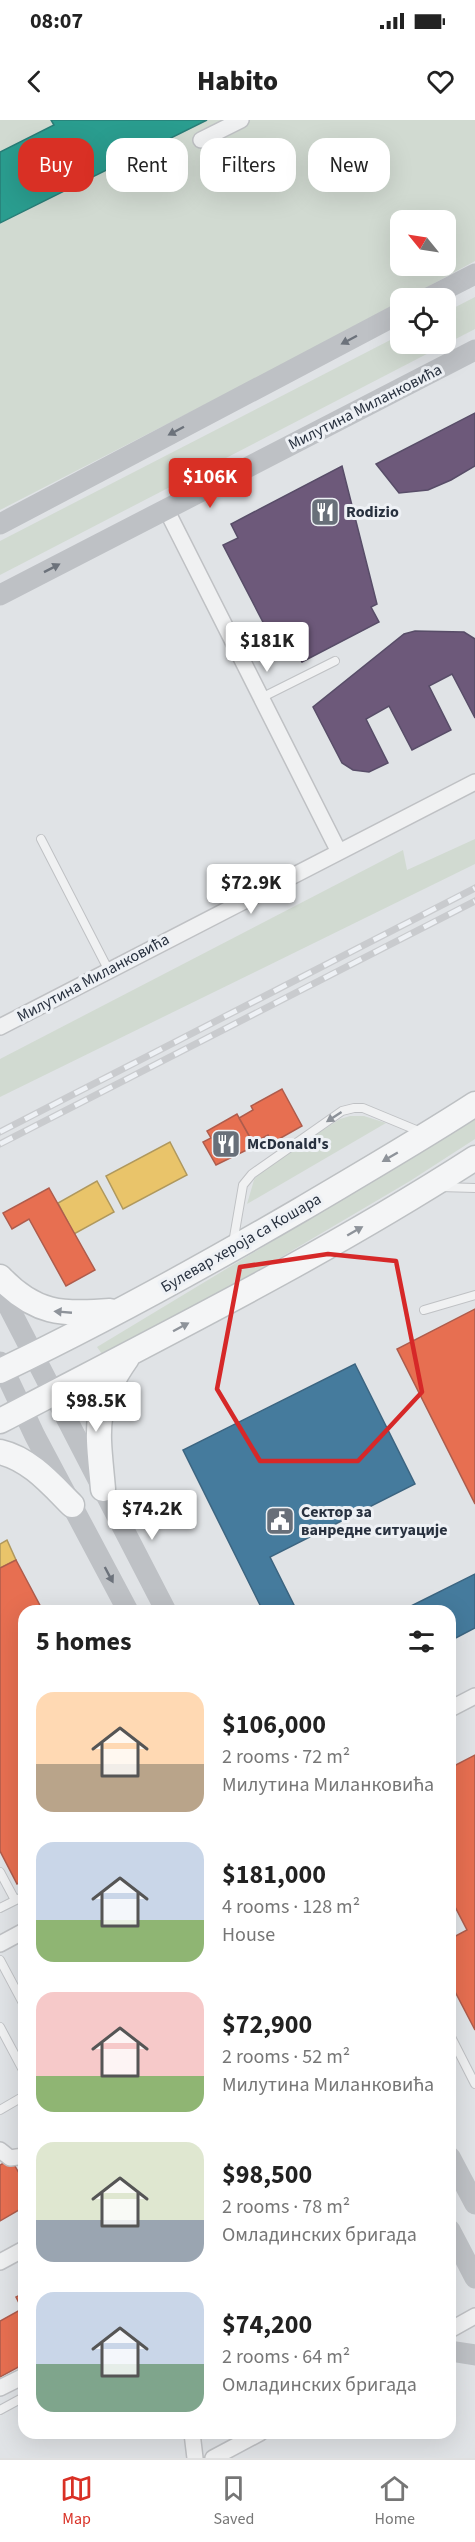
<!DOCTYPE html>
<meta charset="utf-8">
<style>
body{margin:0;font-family:"Source Sans 3",sans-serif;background:#f6f6f6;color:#222;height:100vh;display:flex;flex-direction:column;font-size:22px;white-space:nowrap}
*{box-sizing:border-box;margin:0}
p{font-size:20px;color:#767676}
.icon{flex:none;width:33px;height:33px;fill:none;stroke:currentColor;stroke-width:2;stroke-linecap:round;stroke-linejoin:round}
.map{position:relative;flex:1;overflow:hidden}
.drawer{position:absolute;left:18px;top:1485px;width:438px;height:834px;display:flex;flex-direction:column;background:#fff;border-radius:18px;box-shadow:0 6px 24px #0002}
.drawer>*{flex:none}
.guide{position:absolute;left:18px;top:18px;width:440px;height:54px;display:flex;gap:12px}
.needle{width:39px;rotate:300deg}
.buttons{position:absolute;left:390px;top:90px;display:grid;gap:12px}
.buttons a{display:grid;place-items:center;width:66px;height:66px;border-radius:12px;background:#fff;box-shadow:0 6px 24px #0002;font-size:30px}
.price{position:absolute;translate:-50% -51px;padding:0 14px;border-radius:6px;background:#fff;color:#222;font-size:20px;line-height:39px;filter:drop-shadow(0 2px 3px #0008)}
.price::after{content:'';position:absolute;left:50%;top:36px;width:18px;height:14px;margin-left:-9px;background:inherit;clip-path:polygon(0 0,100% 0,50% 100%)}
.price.current{background:#d93025;color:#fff}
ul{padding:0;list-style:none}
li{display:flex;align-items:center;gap:18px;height:150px;padding:0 18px}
li span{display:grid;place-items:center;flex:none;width:168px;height:120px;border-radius:18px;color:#555}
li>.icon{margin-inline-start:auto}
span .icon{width:72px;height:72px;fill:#fffc;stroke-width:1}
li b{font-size:26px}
h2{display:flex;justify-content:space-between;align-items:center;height:72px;padding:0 18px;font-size:26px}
.chip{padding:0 21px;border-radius:18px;background:#fff;box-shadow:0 6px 24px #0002;font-size:21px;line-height:54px}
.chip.current{background:#d93025;color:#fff}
.status{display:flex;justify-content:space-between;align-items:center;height:42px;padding:0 30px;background:#fff;direction:ltr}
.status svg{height:16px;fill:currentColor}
header{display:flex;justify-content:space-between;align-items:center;height:78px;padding:0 18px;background:#fff;font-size:27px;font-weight:800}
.dock{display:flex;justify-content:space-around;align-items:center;height:84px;border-top:2px solid #e0e0e0;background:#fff;font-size:16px;color:#767676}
.dock a{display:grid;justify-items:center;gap:3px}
.dock .current{color:#d93025}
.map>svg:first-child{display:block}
.green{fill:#d1dad1;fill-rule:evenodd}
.homes{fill:#e9c46a;stroke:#af985d;stroke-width:1.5}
.shops{fill:#e76f51;stroke:#ae5c4c;stroke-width:1.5}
.offices{fill:#6d597a;stroke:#584d68;stroke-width:1.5}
.schools{fill:#2a9d8f;stroke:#297d77;stroke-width:1.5}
.public{fill:#457b9d;stroke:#3c6581;stroke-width:1.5}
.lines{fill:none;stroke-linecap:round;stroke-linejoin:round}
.lane-casing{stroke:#bfc1c4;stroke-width:10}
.street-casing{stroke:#bfc1c4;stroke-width:18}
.primary-casing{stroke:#bdc0c3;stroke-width:27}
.lane{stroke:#f0f1f2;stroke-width:8}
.street{stroke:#f0f1f2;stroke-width:15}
.secondary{stroke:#bec1c5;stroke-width:21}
.primary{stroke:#f4f5f6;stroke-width:24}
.rail-casing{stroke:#c9cbce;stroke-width:7}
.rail{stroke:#eef1f5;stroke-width:4.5;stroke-dasharray:14;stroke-linecap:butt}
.oneway{fill:#6c727b}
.oneway2{fill:#8c9198}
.oneway3{fill:#8e939a}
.marked{fill:none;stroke:#d62828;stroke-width:4.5;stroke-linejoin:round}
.labels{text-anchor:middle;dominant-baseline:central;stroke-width:6;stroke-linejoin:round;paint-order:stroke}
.street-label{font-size:16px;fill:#28313f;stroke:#eef1f5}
.poi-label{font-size:16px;font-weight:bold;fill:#28313f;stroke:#eef1f5;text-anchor:start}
</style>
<div class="status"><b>08:07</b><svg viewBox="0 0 49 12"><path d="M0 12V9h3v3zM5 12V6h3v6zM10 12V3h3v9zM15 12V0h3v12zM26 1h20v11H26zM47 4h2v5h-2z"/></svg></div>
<header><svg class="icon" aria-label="back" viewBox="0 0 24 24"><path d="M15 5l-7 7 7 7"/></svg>Habito<svg class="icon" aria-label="heart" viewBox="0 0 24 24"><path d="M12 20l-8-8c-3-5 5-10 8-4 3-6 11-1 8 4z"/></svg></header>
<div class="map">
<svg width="475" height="2338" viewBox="0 0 475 2338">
<rect width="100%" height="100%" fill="#e0e3e6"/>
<!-- green -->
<path class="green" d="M 0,0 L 475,0 L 475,141 L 407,178 L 400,178 L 400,182 L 344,213 L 0,390 ZM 400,100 L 446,100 L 446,146 L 400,146 Z
M 475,177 L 475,209 L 0,455 L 0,421 L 400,215 L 400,224 L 446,224 L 446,192 Z
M 475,719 L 475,744 L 0,977 L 0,939 L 403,730 L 407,750 Z
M 350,996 L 364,996 L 386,1003 L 247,1084 L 254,1060 L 260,1051 L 340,999 Z
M 475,996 L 475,1019 L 410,1061 L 232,1166 L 102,1234 L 97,1227 L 410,1038 Z"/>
<!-- homes -->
<path class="homes" d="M 170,1022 L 187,1055 L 123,1089 L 106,1056 Z
M 97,1061 L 114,1092 L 74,1114 L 58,1083 Z
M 7,1420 L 16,1440 L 0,1448 L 0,1424 Z"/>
<!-- shops -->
<path class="shops" d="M 282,969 L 302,1006 L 272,1023 L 268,1015 L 253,1023 L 239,998 L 253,990 L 251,986 Z
M 237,994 L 255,1026 L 216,1045 L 203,1022 L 211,1018 L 207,1011 Z
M 49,1068 L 95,1150 L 66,1166 L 29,1099 L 12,1109 L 3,1093 Z
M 475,1189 L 475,1384 L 397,1229 Z
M 16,1440 L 43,1491 L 24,1491 L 24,1760 L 17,1764 L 0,1731 L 0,1448 Z
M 475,1635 L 475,1910 L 450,1862 L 450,1819 L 467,1810 L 450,1777 L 450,1648 Z
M 11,2039 L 24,2062 L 24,2087 L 0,2101 L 0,2045 Z
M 24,2173 L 24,2244 L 0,2257 L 0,2201 L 22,2189 L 16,2177 Z"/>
<!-- offices -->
<path class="offices" d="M 475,293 L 475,346 L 451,360 L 428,370 L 399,373 L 376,344 Z
M 342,346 L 377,484 L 371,487 L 379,502 L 302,542 L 294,527 L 280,535 L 223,425 L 238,418 L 231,404 Z
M 415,511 L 464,512 L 475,519 L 475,598 L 452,554 L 429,566 L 451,610 L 412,630 L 389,586 L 366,599 L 388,643 L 369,652 L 353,650 L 342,643 L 313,587 L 404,514 Z"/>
<!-- schools -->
<path class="schools" d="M 51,0 L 207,0 L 0,103 L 0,32 L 54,5 Z"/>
<!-- public -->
<path class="public" d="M 355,1244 L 415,1364 L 270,1437 L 297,1491 L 263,1491 L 183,1330 Z
M 475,1454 L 475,1508 L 450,1521 L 450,1491 L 401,1491 Z"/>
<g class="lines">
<!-- lane casing -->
<g class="lane-casing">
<path id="lane" d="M 261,578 L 335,541
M 41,719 L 108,849
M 440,1067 L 475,1068
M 233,1123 L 243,1065 L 252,1054 L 342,991 L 354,988 L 363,988 L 421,1012
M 424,1190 L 475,1175
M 0,1752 L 15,1780
M 0,1788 L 24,1776
M 0,1840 L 24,1885
M 0,1907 L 24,1952
M 450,1915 L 475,1964
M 0,1990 L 24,1976
M 0,2290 L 24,2277"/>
</g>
<!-- street casing -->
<g class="street-casing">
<path id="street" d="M 201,20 L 241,0
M 166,389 L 339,732
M 0,907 L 475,662
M 450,1589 L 475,1576
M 0,1824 L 24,1811
M 0,2030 L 10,2038 L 24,2036
M 0,2142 L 24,2129
M 450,2210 L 475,2196
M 0,2268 L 24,2256
M 192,2313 L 195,2338
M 213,2338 L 260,2313"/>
</g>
<!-- primary casing -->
<g class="primary-casing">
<path id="primary" d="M 0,1157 C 35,1194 62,1195 110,1191
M 0,1251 C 103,1202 202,1147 300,1090 C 359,1055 418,1021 475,984
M 0,1301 C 160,1217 323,1136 475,1038
M 0,1332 C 30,1339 51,1364 72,1385
M 103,1369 C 98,1311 91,1289 127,1238"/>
</g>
<!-- lane -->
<use href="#lane" class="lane"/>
<!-- street -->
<use href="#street" class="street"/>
<!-- secondary -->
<path class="secondary" d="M 428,178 L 475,154
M 0,404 L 400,193
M 0,475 L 475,230
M 0,1170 L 166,1491
M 0,1242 L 35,1316 L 128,1491
M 450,2037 L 475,2084
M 450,2110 L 475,2158
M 450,2231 L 475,2235"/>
<!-- primary -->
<use href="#primary" class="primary"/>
<!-- rail casing -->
<g class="rail-casing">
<path id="rail" d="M 0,1012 L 475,768
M 0,1024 L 475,781"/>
</g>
<!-- rail -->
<use href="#rail" class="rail"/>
</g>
<!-- one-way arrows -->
<defs><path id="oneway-solid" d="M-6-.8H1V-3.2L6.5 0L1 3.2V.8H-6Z" transform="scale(1.5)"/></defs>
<g class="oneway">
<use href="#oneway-solid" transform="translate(349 220) rotate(152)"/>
<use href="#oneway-solid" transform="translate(176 311) rotate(152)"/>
<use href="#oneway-solid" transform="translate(52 448) rotate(-27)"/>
<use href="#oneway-solid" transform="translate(109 1455) rotate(62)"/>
</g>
<use class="oneway2" href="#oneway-solid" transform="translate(334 997) rotate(147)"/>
<g class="oneway3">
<use href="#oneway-solid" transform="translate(390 1037) rotate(150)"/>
<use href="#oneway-solid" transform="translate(355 1111) rotate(-30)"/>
<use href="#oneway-solid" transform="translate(63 1192) rotate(-175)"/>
<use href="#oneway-solid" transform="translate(181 1207) rotate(-28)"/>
</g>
<!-- marked area -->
<path class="marked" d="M 328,1134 L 396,1141 L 422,1272 L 358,1341 L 260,1341 L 217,1269 L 240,1147 Z"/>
<!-- icons -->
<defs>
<g id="restaurant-square" transform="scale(1.5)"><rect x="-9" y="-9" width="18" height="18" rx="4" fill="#686f79" stroke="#eef1f5"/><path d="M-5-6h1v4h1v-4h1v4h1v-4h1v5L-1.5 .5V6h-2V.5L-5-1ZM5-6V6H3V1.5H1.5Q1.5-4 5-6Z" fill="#fff"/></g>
<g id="civic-square" transform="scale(1.5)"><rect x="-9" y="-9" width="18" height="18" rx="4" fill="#686f79" stroke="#eef1f5"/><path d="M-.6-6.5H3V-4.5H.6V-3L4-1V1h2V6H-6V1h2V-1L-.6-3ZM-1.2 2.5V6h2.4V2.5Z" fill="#fff"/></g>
</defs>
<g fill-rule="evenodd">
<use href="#restaurant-square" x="325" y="392"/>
<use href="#restaurant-square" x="226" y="1024"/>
<use href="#civic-square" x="280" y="1401"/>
</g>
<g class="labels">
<!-- street labels -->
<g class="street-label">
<text transform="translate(365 287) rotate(-27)">Милутина Миланковића</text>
<text transform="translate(93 858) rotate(-28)">Милутина Миланковића</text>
<text transform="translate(241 1123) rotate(-30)">Булевар хероја са Кошара</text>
</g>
<!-- poi labels -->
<g class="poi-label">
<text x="346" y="392">Rodizio</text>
<text x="247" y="1024">McDonald's</text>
<text x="301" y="1392">Сектор за<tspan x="301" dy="18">ванредне ситуације</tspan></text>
</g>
</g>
</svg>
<div class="buttons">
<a><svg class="needle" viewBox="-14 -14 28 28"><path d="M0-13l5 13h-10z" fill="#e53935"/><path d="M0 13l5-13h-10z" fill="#767676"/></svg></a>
<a><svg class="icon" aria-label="locate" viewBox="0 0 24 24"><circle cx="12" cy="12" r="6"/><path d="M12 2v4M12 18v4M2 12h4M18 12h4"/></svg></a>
</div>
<b class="price current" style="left:210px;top:389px">$106K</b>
<b class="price" style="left:267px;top:553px">$181K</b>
<b class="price" style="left:251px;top:795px">$72.9K</b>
<b class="price" style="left:96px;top:1313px">$98.5K</b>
<b class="price" style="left:152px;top:1421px">$74.2K</b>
<div class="guide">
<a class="chip current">Buy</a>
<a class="chip">Rent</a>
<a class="chip">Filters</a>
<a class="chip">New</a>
</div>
<section class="drawer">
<h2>5 homes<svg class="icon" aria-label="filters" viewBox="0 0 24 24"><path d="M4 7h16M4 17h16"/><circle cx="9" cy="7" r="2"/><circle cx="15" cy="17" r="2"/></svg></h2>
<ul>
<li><span style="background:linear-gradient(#ffd9b3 60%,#b9a48a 0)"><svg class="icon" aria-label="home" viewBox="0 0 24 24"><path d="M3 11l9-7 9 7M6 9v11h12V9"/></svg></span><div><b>$106,000</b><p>2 rooms · 72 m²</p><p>Милутина Миланковића</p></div></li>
<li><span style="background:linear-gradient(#c9d6e8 65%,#8fb573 0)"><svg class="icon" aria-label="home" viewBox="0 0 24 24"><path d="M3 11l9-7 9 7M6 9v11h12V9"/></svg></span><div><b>$181,000</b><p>4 rooms · 128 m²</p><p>House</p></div></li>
<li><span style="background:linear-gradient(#f6c9c9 70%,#8fb573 0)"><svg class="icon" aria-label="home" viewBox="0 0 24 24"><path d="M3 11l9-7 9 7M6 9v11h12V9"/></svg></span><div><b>$72,900</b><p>2 rooms · 52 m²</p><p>Милутина Миланковића</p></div></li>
<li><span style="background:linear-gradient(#dfe7d0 65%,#9aa5b1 0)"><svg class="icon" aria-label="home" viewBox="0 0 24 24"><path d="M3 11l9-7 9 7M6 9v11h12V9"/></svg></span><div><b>$98,500</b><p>2 rooms · 78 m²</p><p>Омладинских бригада</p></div></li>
<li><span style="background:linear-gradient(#c9d6e8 60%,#7fa58c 0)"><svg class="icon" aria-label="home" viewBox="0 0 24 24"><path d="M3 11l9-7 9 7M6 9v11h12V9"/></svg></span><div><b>$74,200</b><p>2 rooms · 64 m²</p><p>Омладинских бригада</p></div></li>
</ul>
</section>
</div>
<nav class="dock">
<a class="current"><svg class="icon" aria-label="map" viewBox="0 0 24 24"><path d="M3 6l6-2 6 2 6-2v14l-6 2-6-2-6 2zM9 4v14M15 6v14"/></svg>Map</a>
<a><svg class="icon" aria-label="saved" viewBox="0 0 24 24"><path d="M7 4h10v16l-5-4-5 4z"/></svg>Saved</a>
<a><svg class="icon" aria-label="home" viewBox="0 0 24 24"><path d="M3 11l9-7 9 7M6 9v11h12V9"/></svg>Home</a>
</nav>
